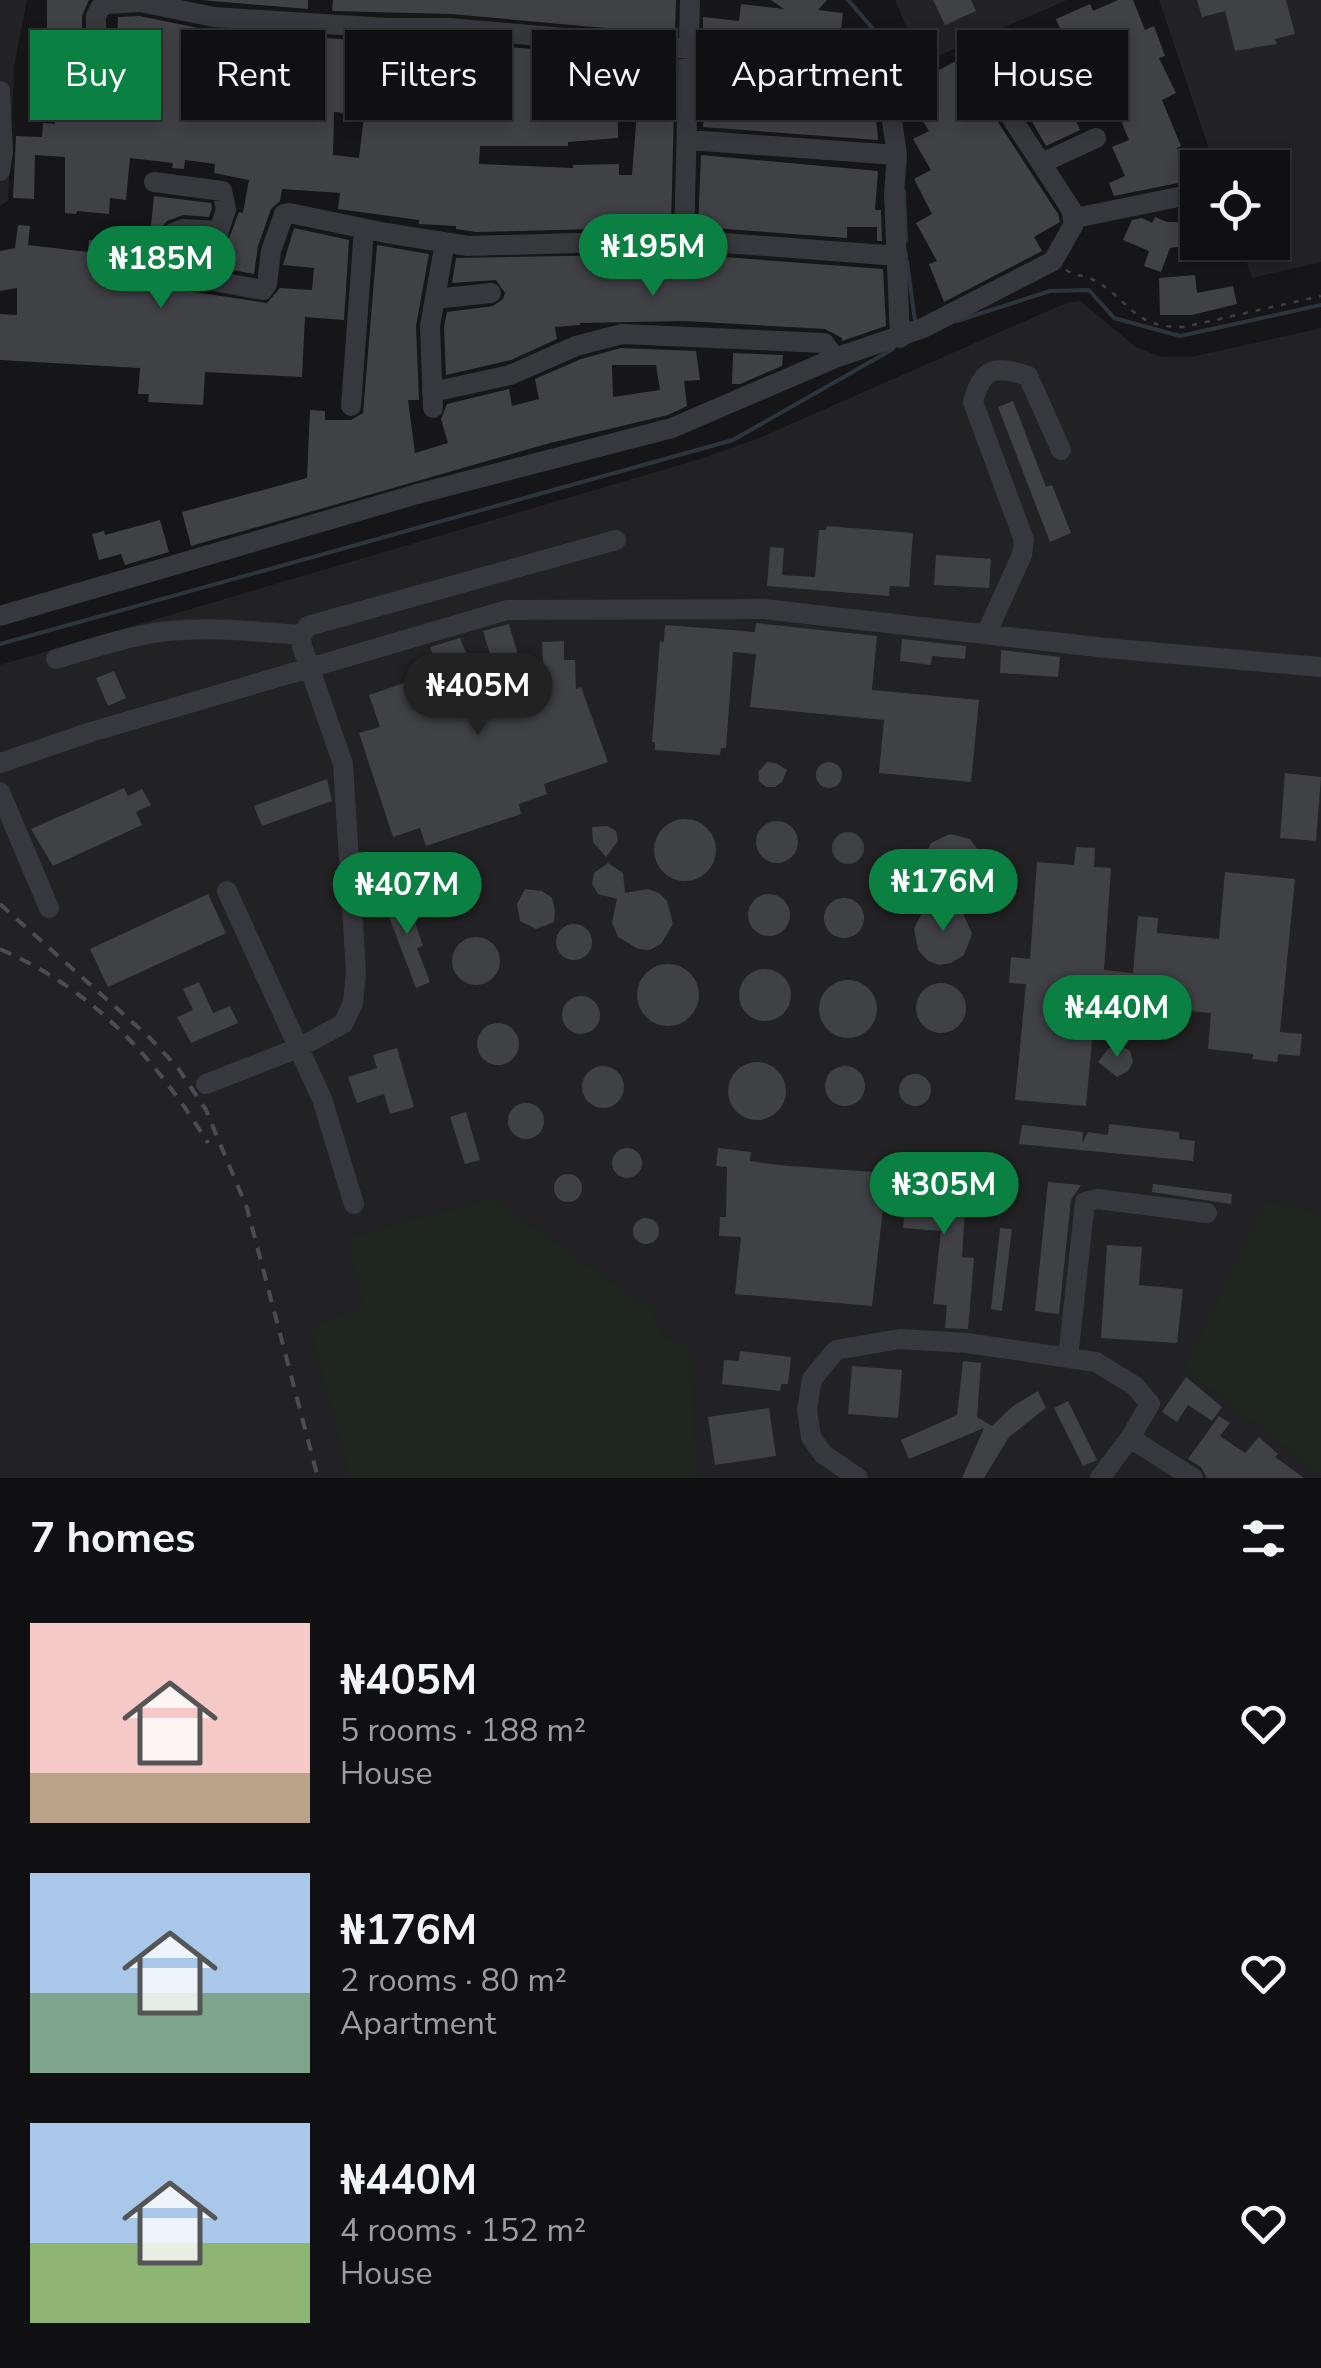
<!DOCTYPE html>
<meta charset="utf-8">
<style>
body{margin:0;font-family:"Nunito Sans",sans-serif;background:#1e1e20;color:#f1f3f6;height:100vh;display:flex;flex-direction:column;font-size:38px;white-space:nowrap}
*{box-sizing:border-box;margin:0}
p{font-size:32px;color:#9c9d9f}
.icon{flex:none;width:55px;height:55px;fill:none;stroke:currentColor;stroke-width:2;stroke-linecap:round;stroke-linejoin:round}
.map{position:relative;height:1478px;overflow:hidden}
.panel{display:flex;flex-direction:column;background:#101012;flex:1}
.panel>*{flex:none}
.guide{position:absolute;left:30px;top:30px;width:1262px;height:90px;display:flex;gap:20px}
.tools{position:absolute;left:1180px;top:150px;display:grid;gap:20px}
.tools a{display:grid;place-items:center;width:110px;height:110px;border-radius:0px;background:#101012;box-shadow:0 5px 15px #0003,0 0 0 2px #303032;font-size:50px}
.price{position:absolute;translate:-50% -85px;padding:0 22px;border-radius:35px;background:#0b8043;color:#fff;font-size:32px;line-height:65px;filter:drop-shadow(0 2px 5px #0008)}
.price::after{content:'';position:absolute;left:50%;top:60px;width:30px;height:22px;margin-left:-15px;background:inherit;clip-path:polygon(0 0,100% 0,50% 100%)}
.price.on{background:#222;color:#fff}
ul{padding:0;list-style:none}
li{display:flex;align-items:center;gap:30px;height:250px;padding:0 30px}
li span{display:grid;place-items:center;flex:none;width:280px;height:200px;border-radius:0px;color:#555}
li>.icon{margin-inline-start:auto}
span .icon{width:120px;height:120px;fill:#fffc;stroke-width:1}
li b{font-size:42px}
h2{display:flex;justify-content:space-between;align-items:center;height:120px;padding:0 30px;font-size:42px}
.chip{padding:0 35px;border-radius:0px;background:#101012;box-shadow:0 5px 15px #0003,0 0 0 2px #303032;font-size:35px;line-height:90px}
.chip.on{background:#0b8043;color:#fff}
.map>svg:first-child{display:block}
.built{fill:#222225}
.green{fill:#1e261f}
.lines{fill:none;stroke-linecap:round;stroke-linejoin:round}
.stream{stroke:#2c353c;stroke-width:4}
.building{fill:#404145;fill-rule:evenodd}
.path{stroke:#3d3f44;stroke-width:2.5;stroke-dasharray:5 8;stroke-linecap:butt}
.minor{stroke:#37383d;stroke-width:20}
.rail{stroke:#4a4c52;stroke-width:4;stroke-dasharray:12 10;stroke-linecap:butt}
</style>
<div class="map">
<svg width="1321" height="1478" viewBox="0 0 1321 1478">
<rect width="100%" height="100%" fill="#161618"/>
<!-- built -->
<path class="built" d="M 0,0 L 27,0 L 14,67 L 8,201 L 0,206 Z
M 895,0 L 1067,0 L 922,63 Z
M 1159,0 L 1321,0 L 1321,262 L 1252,278 L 1241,243 L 1272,242 L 1272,168 L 1215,167 Z
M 1080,301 L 1136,347 L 1161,357 L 1191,357 L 1321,328 L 1321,1478 L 0,1478 L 0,665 L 700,459 L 759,438 L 1066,303 Z"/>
<!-- green -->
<path class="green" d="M 492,1199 L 652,1311 L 663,1337 L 689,1347 L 697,1478 L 351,1478 L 310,1327 L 364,1307 L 348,1238 Z
M 1266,1201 L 1321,1215 L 1321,1474 L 1184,1368 Z"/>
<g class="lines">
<!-- stream -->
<path class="stream" d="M 848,0 L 875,31 L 887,63
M 904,191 L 906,241
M 907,261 L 915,321
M 957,321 L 1050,291 L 1089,290 L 1114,318 L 1180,336 L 1321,305
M 0,644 L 733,440 L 893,349"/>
</g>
<!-- building -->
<path class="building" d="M 47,0 L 89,0 L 82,16 L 82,39 L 86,49 L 67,49 L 65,66 L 44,65 L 44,51 L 47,51 Z
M 201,0 L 308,0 L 308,9 Z
M 333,0 L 676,0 L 675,31 L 661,33 L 451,14 L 332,11 Z
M 771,0 L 827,0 L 818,10 L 843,13 L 839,44 L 828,42 L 828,47 L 703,36 L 703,17 L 739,21 L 741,4 L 784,9 Z
M 933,0 L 971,0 L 976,11 L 945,25 Z
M 1118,0 L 1133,0 L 1145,30 L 1154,26 L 1165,56 L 1159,58 L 1176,93 L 1162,100 L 1181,146 L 1177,148 L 1188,181 L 1114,196 L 1109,183 L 1125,176 L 1112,147 L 1129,140 L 1088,41 L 1068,48 L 1056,19 L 1090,4 L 1093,11 Z
M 1197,0 L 1286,0 L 1295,34 L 1275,39 L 1277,44 L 1235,51 L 1225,11 L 1202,17 Z
M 139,16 L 213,31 L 386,42 L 449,42 L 661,60 L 661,69 L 675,69 L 671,227 L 476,232 L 456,229 L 456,226 L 419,224 L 419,220 L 338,209 L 340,193 L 282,189 L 280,201 L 271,209 L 258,246 L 254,274 L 182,261 L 185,243 L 218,245 L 228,241 L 239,212 L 243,213 L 249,180 L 214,173 L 215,164 L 185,160 L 184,169 L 172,168 L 173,163 L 130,158 L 126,200 L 110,198 L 109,214 L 77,211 L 76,214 L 65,213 L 65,157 L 35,155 L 34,199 L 13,198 L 16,136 L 42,137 L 43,123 L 55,124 L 58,104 L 126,112 L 131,44 L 117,44 L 118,17 ZM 617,64 L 641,65 L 641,100 L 638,99 L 632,175 L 619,175 L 619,164 L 573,165 L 573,168 L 479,164 L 480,146 L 568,146 L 568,142 L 618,138 ZM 334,112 L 364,115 L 359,158 L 333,155 Z
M 1035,28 L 1044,55 L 995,81 L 984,92 L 994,116 L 1058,214 L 1060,222 L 1034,237 L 1042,251 L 944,302 L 929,264 L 937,261 L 916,223 L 932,214 L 914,179 L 931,170 L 913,139 L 929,131 L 910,101 L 900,72 L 921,64 L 926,77 L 984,46 L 1018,38 L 1017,35 Z
M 708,64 L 857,78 L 873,82 L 878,140 L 703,127 Z
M 1076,68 L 1090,99 L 1070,108 L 1080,130 L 1046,146 L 1019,99 Z
M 701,155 L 878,171 L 875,210 L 881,210 L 882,241 L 877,241 L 877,227 L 847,227 L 847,238 L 698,227 Z
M 154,196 L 211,203 L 212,208 L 209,217 L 183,215 L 167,221 L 160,229 L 154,256 L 140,255 L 133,260 L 131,272 L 134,278 L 161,287 L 267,303 L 280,288 L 312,290 L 314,268 L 283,265 L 294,228 L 349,240 L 344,320 L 305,317 L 302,377 L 205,372 L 203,405 L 148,402 L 149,394 L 138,394 L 140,368 L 0,360 L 0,314 L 17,315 L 17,288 L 0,291 L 0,251 L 15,248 L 18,225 L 30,226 L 28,245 L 88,252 L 89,240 L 113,240 L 113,234 L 150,235 Z
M 1198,207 L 1198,244 L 1170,248 L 1161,272 L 1144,266 L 1149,251 L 1123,240 L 1132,220 L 1142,218 L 1152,223 L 1155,217 L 1167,222 L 1188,222 L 1183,210 Z
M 377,245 L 429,254 L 416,326 L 419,400 L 408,400 L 415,453 L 448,443 L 441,419 L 447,404 L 509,389 L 512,406 L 539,399 L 535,379 L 581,359 L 621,348 L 696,351 L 700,380 L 684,381 L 687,406 L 668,415 L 550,443 L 191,546 L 182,512 L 307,478 L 310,410 L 325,411 L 325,420 L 351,420 L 363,413 ZM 612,365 L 656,365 L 660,390 L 613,397 Z
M 684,254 L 883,269 L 886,326 L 842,341 L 842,338 L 825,329 L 685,321 L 580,323 L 580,325 L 555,327 L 557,339 L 511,360 L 446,375 L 444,327 L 447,312 L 493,306 L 503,299 L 505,293 L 496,280 L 452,283 L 456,258 Z
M 1195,275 L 1197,293 L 1233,286 L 1237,304 L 1192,315 L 1160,315 L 1159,278 Z
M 733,353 L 783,355 L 782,366 L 740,384 L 732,384 Z
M 1013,401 L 1046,487 L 1052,485 L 1071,533 L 1050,542 L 998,407 Z
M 160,520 L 169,552 L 125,565 L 121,554 L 99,560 L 92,534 L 104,531 L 105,535 Z
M 827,526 L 913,533 L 909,587 L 890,586 L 889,596 L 767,586 L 770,547 L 784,548 L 782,575 L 815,577 L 819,530 L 826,530 Z
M 936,555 L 991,559 L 989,588 L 934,585 Z
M 756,623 L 877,636 L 872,690 L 979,700 L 971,782 L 879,773 L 884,720 L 750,707 L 756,654 L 733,652 L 726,748 L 721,748 L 720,755 L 655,750 L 655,742 L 652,742 L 660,641 L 664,642 L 665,625 L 755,632 Z
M 509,624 L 520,662 L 543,662 L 542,642 L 564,641 L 564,660 L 575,660 L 576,689 L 581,687 L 608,762 L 544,784 L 547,794 L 519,804 L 521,814 L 426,846 L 420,828 L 393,837 L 359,733 L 380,727 L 369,695 L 439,671 L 430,647 L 460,638 L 472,668 L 492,661 L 483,631 Z
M 902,639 L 966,646 L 965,659 L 932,656 L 931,665 L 900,661 Z
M 1001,650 L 1060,657 L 1058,677 L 1000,673 Z
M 114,671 L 126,698 L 108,706 L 96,678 Z
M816 775a13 13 0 1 1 26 0a13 13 0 1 1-26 0Z
M 767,762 L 776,763 L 787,770 L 782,782 L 775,787 L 766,787 L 759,781 L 758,772 Z
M 1285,773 L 1321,777 L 1316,841 L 1280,838 Z
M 327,779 L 332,801 L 262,826 L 254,806 Z
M 124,788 L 128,796 L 142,789 L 151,805 L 136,812 L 142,825 L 53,866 L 31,829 Z
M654 850a31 31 0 1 1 62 0a31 31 0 1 1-62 0Z
M756 842a21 21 0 1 1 42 0a21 21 0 1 1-42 0Z
M 607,826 L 616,831 L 618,841 L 606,857 L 593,842 L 592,827 Z
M832 848a16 16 0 1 1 32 0a16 16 0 1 1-32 0Z
M 950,834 L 970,839 L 982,856 L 983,867 L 975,886 L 944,898 L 927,882 L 922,862 L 931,843 Z
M 1076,847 L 1095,848 L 1094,867 L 1111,868 L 1104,970 L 1133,973 L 1138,916 L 1158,918 L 1157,933 L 1219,939 L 1225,872 L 1295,879 L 1280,1032 L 1302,1034 L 1300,1056 L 1278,1054 L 1277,1062 L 1253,1059 L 1253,1054 L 1208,1049 L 1211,1013 L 1189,1011 L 1187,1027 L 1158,1025 L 1160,1004 L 1096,999 L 1086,1106 L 1015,1100 L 1026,984 L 1009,983 L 1011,957 L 1030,959 L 1037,862 L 1074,865 Z
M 608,863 L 623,873 L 625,893 L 648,889 L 659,893 L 667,901 L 673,924 L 661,944 L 650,950 L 638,949 L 618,937 L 612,922 L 617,899 L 598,894 L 592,884 L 594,873 Z
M431 887a18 18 0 1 1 36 0a18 18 0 1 1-36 0Z
M 525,889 L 542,891 L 552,898 L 555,910 L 554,922 L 536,929 L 520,921 L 517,904 Z
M 405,893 L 423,946 L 417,948 L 430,982 L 416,988 L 383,901 Z
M 208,894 L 226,933 L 108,987 L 90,949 Z
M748 915a21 21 0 1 1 42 0a21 21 0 1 1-42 0Z
M824 918a20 20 0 1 1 40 0a20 20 0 1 1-40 0Z
M 946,901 L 963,913 L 972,934 L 964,955 L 951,963 L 939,965 L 928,961 L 918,950 L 914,928 L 921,915 Z
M556 942a18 18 0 1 1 36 0a18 18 0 1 1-36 0Z
M452 961a24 24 0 1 1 48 0a24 24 0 1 1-48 0Z
M637 995a31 31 0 1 1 62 0a31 31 0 1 1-62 0Z
M739 995a26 26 0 1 1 52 0a26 26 0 1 1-52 0Z
M819 1009a29 29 0 1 1 58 0a29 29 0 1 1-58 0Z
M 199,982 L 213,1013 L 230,1006 L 238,1023 L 191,1043 L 177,1017 L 193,1010 L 183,989 Z
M916 1008a25 25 0 1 1 50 0a25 25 0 1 1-50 0Z
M562 1015a19 19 0 1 1 38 0a19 19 0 1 1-38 0Z
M477 1044a21 21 0 1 1 42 0a21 21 0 1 1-42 0Z
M 1120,1045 L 1130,1051 L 1133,1062 L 1128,1071 L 1117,1077 L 1098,1062 L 1109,1048 Z
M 397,1048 L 414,1107 L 390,1114 L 384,1094 L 357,1103 L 348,1077 L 377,1068 L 373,1055 Z
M728 1091a29 29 0 1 1 58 0a29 29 0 1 1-58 0Z
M825 1086a20 20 0 1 1 40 0a20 20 0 1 1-40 0Z
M582 1087a21 21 0 1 1 42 0a21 21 0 1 1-42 0Z
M899 1090a16 16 0 1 1 32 0a16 16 0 1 1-32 0Z
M508 1121a18 18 0 1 1 36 0a18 18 0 1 1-36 0Z
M 466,1112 L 480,1160 L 465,1164 L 450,1117 Z
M 1109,1124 L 1179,1132 L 1179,1139 L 1195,1141 L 1193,1161 L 1019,1144 L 1022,1125 L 1083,1132 L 1082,1143 L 1088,1132 L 1108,1135 Z
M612 1163a15 15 0 1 1 30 0a15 15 0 1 1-30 0Z
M 718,1148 L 751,1152 L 750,1161 L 778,1165 L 887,1173 L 872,1306 L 735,1294 L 741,1237 L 719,1236 L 720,1217 L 726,1217 L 727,1167 L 716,1166 Z
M 915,1162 L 934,1163 L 934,1174 L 967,1176 L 962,1257 L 974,1258 L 968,1329 L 945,1328 L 947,1305 L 933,1304 L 941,1231 L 903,1228 L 908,1179 L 915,1180 Z
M554 1188a14 14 0 1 1 28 0a14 14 0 1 1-28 0Z
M 1048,1182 L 1081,1185 L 1071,1200 L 1059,1314 L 1035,1311 Z
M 1153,1184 L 1232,1194 L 1231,1204 L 1152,1192 Z
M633 1231a13 13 0 1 1 26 0a13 13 0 1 1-26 0Z
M 1000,1228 L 1012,1229 L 1002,1311 L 991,1309 Z
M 1107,1245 L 1142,1247 L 1139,1285 L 1183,1289 L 1177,1343 L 1101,1338 Z
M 740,1351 L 791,1357 L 788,1384 L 781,1384 L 780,1391 L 722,1384 L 724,1360 L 739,1361 Z
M 963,1361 L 981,1363 L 977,1417 L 992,1426 L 1013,1406 L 1038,1391 L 1046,1408 L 1009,1437 L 984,1478 L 962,1478 L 984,1428 L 909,1459 L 901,1440 L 957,1415 Z
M 852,1366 L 902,1370 L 898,1418 L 848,1414 Z
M 1186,1377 L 1222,1407 L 1212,1421 L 1188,1405 L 1177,1422 L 1162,1412 Z
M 1068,1401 L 1097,1460 L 1083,1466 L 1054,1408 Z
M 769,1408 L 776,1456 L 715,1465 L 708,1417 Z
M 1219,1416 L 1230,1423 L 1220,1436 L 1245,1453 L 1259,1437 L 1278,1454 L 1275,1457 L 1304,1478 L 1207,1478 L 1201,1467 L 1188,1459 Z"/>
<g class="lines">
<!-- path -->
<path class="path" d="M 1066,270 C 1076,276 1087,276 1096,281 C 1133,304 1134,328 1184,327 L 1321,296"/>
<!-- minor -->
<path class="minor" d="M 96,39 L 96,16 L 100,8 L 107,4 L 140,2 L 214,17 L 387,28 L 450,28 L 860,64 L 885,72 L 897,155 L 894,194 L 900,338
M 0,91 L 3,152 L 0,171
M 689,140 L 897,155
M 1042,163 L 1096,138
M 154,182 L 222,191 L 226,209 L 219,231 L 183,229 L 173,233 L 165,274
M 1075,218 L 1198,193
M 684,240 L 690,0
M 144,268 L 263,290 L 267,284 L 271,251 L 284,214 L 289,213 L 386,233 L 468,246 L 684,240 L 898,256
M 435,299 L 491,293
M 432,392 L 510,375 L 576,346 L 622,334 L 824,343 L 835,358
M 351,406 L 364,229
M 433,408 L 430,326 L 445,242
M 0,616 L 417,494 L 672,428 L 835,358 L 923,328 L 1053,261 L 1074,224 L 1071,209 L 1005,108 L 1001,93 L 1063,60
M 986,634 L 1022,555 L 1024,540 L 973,402 C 982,367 996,365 1028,376 L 1061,450
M 56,659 C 83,651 111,642 138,636 C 191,624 247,631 301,635
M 0,763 L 91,732 L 507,610 L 764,609 L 1106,648 L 1321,667
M 0,792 L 49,908
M 227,891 L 322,1099 L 354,1204
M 206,1084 L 298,1048 L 343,1024 L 353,1003 L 356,972 L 343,764 L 302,646 L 301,635 L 308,626 L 616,540
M 1068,1358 L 1085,1202 L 1098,1199 L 1207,1213
M 1130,1438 L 1193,1478
M 858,1478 L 823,1454 L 811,1437 L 807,1410 L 812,1379 L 836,1350 L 900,1339 L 967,1343 L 1096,1362 L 1135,1386 L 1150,1404 L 1130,1438 L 1100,1478"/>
<!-- rail -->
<path class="rail" d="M 0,904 L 150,1038 L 178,1068 L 206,1110 L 247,1208 L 318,1478
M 0,949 C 94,990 155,1058 208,1143"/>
</g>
</svg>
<div class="tools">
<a><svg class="icon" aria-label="locate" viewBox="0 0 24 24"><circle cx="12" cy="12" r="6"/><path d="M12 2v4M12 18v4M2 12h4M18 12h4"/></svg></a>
</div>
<b class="price" style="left:653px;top:299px">₦195M</b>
<b class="price" style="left:161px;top:311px">₦185M</b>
<b class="price on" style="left:478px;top:738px">₦405M</b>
<b class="price" style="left:943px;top:934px">₦176M</b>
<b class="price" style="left:407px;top:937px">₦407M</b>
<b class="price" style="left:1117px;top:1060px">₦440M</b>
<b class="price" style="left:944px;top:1237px">₦305M</b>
<div class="guide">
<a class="chip on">Buy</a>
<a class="chip">Rent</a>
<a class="chip">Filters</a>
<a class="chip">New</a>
<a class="chip">Apartment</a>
<a class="chip">House</a>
</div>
</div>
<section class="panel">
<h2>7 homes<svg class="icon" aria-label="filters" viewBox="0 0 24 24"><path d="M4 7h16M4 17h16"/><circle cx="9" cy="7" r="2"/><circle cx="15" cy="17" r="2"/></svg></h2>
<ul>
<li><span style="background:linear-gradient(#f6c9c9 75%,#b9a48a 0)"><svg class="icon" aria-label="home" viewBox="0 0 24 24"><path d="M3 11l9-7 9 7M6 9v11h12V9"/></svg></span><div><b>₦405M</b><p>5 rooms · 188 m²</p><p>House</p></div><svg class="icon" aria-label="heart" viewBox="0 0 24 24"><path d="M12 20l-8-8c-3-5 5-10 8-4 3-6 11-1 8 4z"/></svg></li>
<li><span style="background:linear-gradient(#a9c7e8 60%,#7fa58c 0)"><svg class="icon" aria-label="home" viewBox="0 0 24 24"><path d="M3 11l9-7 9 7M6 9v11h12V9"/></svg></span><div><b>₦176M</b><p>2 rooms · 80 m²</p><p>Apartment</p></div><svg class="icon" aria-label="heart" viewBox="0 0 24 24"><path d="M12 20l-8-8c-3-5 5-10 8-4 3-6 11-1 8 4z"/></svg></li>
<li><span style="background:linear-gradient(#a9c7e8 60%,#8fb573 0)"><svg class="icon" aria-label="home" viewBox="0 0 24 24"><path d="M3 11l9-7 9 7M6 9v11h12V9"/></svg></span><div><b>₦440M</b><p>4 rooms · 152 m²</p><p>House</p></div><svg class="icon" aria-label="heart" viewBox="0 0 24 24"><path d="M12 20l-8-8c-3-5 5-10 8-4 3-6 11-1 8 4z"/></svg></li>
</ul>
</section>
